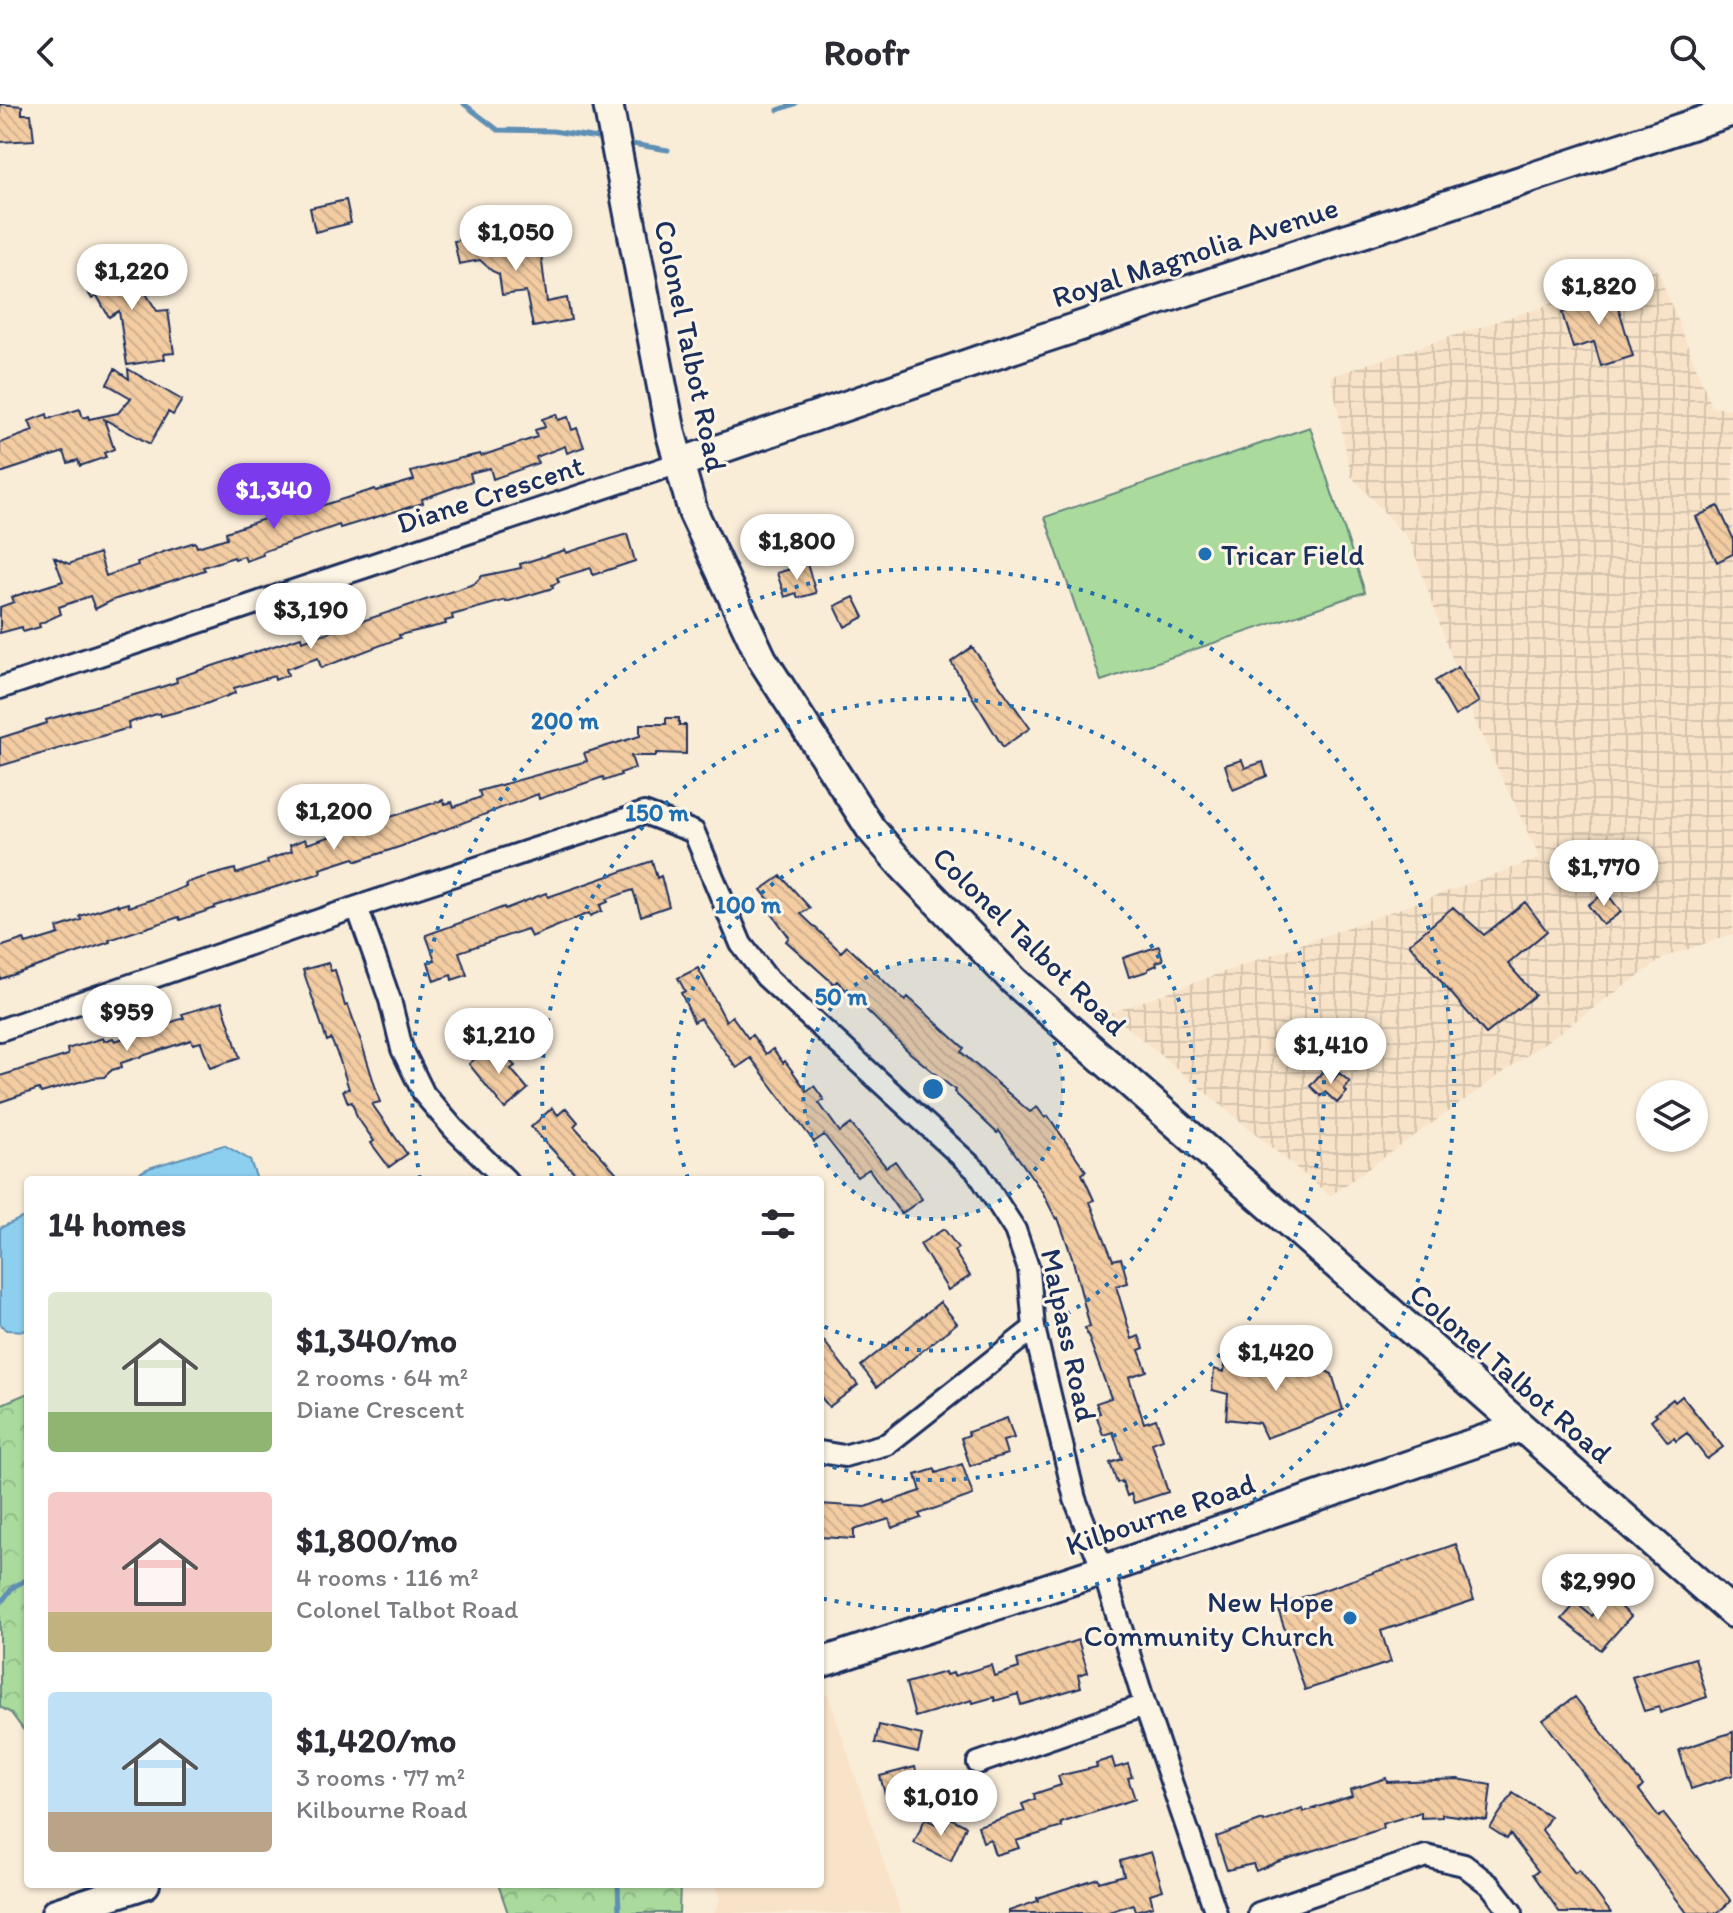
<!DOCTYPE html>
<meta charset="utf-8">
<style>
body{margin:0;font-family:Itim,sans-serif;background:#f7f7f7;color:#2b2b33;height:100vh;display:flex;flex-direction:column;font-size:30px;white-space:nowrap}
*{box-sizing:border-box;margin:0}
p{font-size:26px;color:#7c7c81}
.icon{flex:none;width:44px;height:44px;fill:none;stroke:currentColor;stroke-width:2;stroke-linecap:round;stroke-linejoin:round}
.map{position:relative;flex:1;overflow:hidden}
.drawer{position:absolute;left:24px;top:1072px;width:800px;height:712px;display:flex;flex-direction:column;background:#fff;border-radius:8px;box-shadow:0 2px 6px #0004}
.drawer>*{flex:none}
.controls{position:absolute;left:1636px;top:976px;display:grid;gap:16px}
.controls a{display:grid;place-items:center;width:72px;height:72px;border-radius:50%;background:#fff;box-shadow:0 2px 6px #0004;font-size:40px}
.price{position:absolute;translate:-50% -68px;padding:0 18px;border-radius:28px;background:#fff;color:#222;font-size:26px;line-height:52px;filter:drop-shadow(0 2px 4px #0008)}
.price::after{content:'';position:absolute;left:50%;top:48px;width:24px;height:18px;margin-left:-12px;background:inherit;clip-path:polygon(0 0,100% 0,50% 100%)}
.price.active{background:#7c3aed;color:#fff}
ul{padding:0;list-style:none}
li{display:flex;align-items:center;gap:24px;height:200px;padding:0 24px}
li span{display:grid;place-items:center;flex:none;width:224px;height:160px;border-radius:8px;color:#555}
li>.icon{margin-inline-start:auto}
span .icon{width:96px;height:96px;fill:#fffc;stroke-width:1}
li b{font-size:34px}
h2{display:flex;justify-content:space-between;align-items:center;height:96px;padding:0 24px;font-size:34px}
header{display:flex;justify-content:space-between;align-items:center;height:104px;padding:0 24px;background:#fff;font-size:36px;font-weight:700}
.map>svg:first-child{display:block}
.built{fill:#f8e3c8}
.industrial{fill:url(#industrial-grid)}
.forest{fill:url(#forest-crowns);stroke:#62857d;stroke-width:2}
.pitch{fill:#aadb9c;stroke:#62857d;stroke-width:2}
.water{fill:#8ccfee;stroke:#5f8fb4;stroke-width:2}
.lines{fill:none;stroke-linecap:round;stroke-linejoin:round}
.stream{stroke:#5f8fb4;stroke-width:5}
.building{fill:url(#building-back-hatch);stroke:#1b2f5e;stroke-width:2}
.street-casing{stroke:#1b2f5e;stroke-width:26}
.secondary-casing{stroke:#1b2f5e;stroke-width:34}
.street{stroke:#fcf5e5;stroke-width:20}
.secondary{stroke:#fcf5e5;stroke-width:28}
.ring{fill:none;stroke:#1f6fb2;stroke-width:4;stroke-dasharray:4 8}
.poi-dot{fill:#1f6fb2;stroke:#fcf5e5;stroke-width:3}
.labels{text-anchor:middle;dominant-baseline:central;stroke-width:6;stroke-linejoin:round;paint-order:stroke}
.street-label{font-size:30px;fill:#1b2f5e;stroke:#fcf5e5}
.poi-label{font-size:30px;fill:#1b2f5e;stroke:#fcf5e5;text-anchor:start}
.centre{fill:#1f6fb2;stroke:#fcf5e5;stroke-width:4}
.ring-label{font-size:24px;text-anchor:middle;font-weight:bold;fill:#1f6fb2;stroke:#fcf5e5;stroke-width:6;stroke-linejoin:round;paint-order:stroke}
</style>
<header><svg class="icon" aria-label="back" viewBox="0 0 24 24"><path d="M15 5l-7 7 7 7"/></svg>Roofr<svg class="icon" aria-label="search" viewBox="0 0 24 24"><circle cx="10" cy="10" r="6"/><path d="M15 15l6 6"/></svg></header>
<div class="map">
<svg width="1733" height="1809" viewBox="0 0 1733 1809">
<defs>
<pattern id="industrial-grid" width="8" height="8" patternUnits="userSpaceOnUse" patternTransform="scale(2)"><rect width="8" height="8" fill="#f8e3c8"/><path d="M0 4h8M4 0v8" fill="none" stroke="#d4c3ae"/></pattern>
<pattern id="forest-crowns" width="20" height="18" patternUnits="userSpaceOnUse" patternTransform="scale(2)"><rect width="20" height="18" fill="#aadb9c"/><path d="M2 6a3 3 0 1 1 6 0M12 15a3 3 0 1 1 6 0" fill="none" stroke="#92bc89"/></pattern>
<pattern id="building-back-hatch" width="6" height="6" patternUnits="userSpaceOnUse" patternTransform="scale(2)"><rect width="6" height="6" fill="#f3cca2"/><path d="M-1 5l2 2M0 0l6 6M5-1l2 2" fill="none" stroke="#d0b08e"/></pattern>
</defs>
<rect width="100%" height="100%" fill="#faedd8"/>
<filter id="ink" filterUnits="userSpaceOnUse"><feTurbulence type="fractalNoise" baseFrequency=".0125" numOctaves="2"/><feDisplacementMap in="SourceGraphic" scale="16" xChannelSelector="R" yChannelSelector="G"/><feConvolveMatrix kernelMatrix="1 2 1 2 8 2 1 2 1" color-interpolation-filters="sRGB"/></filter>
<g filter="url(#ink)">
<!-- built -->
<path class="built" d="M 828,1590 L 901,1809 L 714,1809 L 720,1796 L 715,1780 L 820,1780 L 820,1592 Z"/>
<!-- industrial -->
<path class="industrial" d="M 1657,165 L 1712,303 L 1733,305 L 1733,830 L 1665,853 L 1330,1092 L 1110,909 L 1540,754 L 1473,613 L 1410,437 L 1351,372 L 1331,272 Z"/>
<!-- forest -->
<path class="forest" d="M 28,1289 L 28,1632 L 11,1609 L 0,1603 L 0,1301 Z
M 498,1780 L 680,1780 L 679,1809 L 508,1809 Z"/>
<!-- pitch -->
<path class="pitch" d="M 1310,323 L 1365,488 L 1101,577 L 1045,413 Z"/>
<!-- water -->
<path class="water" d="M 224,1041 L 250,1056 L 257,1076 L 126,1076 L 149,1064 Z
M 28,1111 L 28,1227 L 6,1226 L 0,1220 L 0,1124 Z"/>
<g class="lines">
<!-- stream -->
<path class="stream" d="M 464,0 L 498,26 L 553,27 L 604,35
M 778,6 L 795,0
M 626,39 L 668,46
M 0,1500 L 13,1483 L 28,1475
M 618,1780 L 619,1809"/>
</g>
<!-- building -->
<path class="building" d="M 0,0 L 22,2 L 22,10 L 31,10 L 34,36 L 0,38 Z
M 346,96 L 351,119 L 315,128 L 310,104 Z
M 508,127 L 509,136 L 521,144 L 540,142 L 547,198 L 567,194 L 571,216 L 533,223 L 526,188 L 502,191 L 499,170 L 492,167 L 480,156 L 459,160 L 454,137 Z
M 115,154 L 119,162 L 126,158 L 157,207 L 168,206 L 174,249 L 164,250 L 165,255 L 127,261 L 119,207 L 109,213 L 97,192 L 92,195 L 80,175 Z
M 1609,184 L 1612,193 L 1615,192 L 1633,252 L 1601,262 L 1594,238 L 1573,244 L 1562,209 L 1585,201 L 1582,192 Z
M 115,265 L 129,275 L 128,265 L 182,296 L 173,311 L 168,308 L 150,340 L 104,315 L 114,345 L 104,349 L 106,353 L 80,362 L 78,356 L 68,359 L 64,348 L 0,369 L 0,339 L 33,327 L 29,317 L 47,310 L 48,315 L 80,305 L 83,314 L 88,312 L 89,315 L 118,309 L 131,294 L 107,280 Z
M 556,310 L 558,316 L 568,313 L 572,326 L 577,324 L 584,343 L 567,349 L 565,342 L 536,353 L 538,359 L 493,375 L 490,364 L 470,369 L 472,377 L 422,395 L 423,399 L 340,424 L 339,421 L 262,448 L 263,451 L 246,457 L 244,452 L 235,455 L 234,453 L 203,463 L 205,466 L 113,496 L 95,505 L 90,492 L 59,503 L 61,510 L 39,520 L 40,523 L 23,528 L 22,523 L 0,529 L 0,503 L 14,498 L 12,493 L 63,477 L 54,453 L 69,460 L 99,449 L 106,472 L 138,461 L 137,458 L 166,447 L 195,438 L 197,443 L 227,434 L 226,428 L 296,404 L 298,408 L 308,404 L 308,406 L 375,385 L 376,387 L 414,376 L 411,368 L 457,355 L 480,350 L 481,352 L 537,333 L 535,326 L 545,323 L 542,315 Z
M 1718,402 L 1733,434 L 1733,450 L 1717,458 L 1696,413 Z
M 627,430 L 635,457 L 593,471 L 591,464 L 557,474 L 559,478 L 552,481 L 553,484 L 506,498 L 506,496 L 452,511 L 453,515 L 445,517 L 446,520 L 399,531 L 400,534 L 321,564 L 318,554 L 286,565 L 288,571 L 275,576 L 274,572 L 234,584 L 235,589 L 203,601 L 161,612 L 160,609 L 128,619 L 129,624 L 0,662 L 0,634 L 47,619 L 46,616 L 155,585 L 177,578 L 176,574 L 301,533 L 302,537 L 474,480 L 482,472 L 521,464 L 520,460 L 565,446 L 566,449 Z
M 807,460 L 816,489 L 798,494 L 796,489 L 785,493 L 777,469 Z
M 854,493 L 864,513 L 845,523 L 835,502 Z
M 972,543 L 1030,624 L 1003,643 L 951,558 Z
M 1458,563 L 1479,598 L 1455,612 L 1435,577 Z
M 666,614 L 679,614 L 679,621 L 686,621 L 686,650 L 656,649 L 656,652 L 631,652 L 635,664 L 620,669 L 621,671 L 604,677 L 603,673 L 539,695 L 538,690 L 402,742 L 357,757 L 354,754 L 320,765 L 321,769 L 215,802 L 215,804 L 180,816 L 179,813 L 109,836 L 110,838 L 0,875 L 0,843 L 24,835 L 26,840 L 59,830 L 57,824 L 81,816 L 80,812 L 117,800 L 118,802 L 128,799 L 129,803 L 162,792 L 186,782 L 185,779 L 201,774 L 235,765 L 236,770 L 268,759 L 267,756 L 292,747 L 290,741 L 305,735 L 307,740 L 443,696 L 445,700 L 452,698 L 454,703 L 481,693 L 479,687 L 587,657 L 584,649 L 640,632 L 640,620 L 666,620 Z
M 1242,656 L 1245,664 L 1263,658 L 1267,672 L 1233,686 L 1225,661 Z
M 652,757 L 657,774 L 661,772 L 669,802 L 641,812 L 633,786 L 607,795 L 608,798 L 600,801 L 602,807 L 590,812 L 589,809 L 531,833 L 527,825 L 459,848 L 467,871 L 452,876 L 451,871 L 434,877 L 428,858 L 435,856 L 426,831 L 504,803 L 505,805 L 546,789 L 548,793 Z
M 781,772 L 810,804 L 801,810 L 841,848 L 847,842 L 905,897 L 908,893 L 964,944 L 961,948 L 1030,1008 L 1037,1003 L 1045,1014 L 1048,1012 L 1086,1067 L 1082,1070 L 1094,1096 L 1090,1098 L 1113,1156 L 1121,1154 L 1128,1179 L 1116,1182 L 1132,1235 L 1139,1232 L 1144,1244 L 1139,1246 L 1147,1267 L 1129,1273 L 1144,1319 L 1156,1315 L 1163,1335 L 1152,1339 L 1168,1388 L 1134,1399 L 1131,1390 L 1127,1392 L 1122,1377 L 1117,1379 L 1110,1359 L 1122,1355 L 1113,1328 L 1103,1331 L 1096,1310 L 1100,1309 L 1096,1299 L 1111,1294 L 1085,1224 L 1090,1223 L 1072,1153 L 1058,1114 L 1056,1115 L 1043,1089 L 999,1027 L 997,1029 L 954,988 L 955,986 L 910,949 L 837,877 L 834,880 L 786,837 L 789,833 L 764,799 L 769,796 L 761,786 Z
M 1606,788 L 1621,808 L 1603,821 L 1588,801 Z
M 1525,798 L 1547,827 L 1508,860 L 1535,891 L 1486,930 L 1409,840 L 1453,803 L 1484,831 Z
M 1159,842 L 1163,856 L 1156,858 L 1157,861 L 1148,865 L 1148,867 L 1129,873 L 1123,854 Z
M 328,859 L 331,867 L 335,866 L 345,902 L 348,901 L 360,934 L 380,998 L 372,1000 L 407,1050 L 389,1063 L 371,1039 L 374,1037 L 357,1013 L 352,998 L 348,999 L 343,986 L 349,985 L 339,954 L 331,935 L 327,937 L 303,866 Z
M 698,864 L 726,917 L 732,912 L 748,934 L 752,931 L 766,950 L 773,945 L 783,959 L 785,957 L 807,987 L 814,982 L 824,996 L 819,999 L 840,1028 L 851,1020 L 886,1063 L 895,1057 L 922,1095 L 901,1110 L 869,1065 L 857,1073 L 824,1031 L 814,1038 L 751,954 L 737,964 L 700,914 L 694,918 L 681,889 L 685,887 L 678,874 Z
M 222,898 L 240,954 L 210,964 L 201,938 L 193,940 L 191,936 L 121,959 L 122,963 L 112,966 L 104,973 L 93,974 L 41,989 L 39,985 L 0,998 L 0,972 L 68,951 L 67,945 L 103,934 L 104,937 L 113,934 L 115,937 L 184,914 L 182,910 Z
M 492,940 L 515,962 L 511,965 L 528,985 L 505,1005 L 469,960 Z
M 1323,967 L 1333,976 L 1339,969 L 1350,978 L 1344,985 L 1347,988 L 1337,999 L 1325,988 L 1321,992 L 1310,982 Z
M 552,1004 L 558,1011 L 566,1004 L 578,1018 L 574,1022 L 623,1076 L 582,1076 L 560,1054 L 531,1023 Z
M 944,1125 L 958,1144 L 954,1147 L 970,1172 L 948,1186 L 920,1140 Z
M 940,1198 L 957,1219 L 877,1283 L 861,1262 Z
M 820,1232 L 858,1281 L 829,1303 L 820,1292 Z
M 1291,1242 L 1303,1274 L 1324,1266 L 1332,1270 L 1343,1306 L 1266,1334 L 1259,1319 L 1226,1315 L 1228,1290 L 1212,1286 L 1214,1265 L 1224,1268 L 1226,1255 L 1265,1263 L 1261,1251 Z
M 1682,1292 L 1723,1343 L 1707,1355 L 1687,1329 L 1676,1337 L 1674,1334 L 1668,1338 L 1651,1316 L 1657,1311 L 1655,1309 L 1673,1295 L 1675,1298 Z
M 1007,1314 L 1014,1334 L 1003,1337 L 1007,1350 L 970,1362 L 961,1334 L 969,1331 L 968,1328 Z
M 962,1360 L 973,1391 L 919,1410 L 921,1414 L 892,1424 L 889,1415 L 854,1426 L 854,1435 L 820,1433 L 820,1400 L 866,1403 L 884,1396 L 885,1399 L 921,1387 L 916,1371 L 935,1365 L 936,1369 Z
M 1456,1440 L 1474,1496 L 1381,1527 L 1391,1558 L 1305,1586 L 1277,1502 Z
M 1609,1492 L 1631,1512 L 1601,1546 L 1562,1515 L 1576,1499 L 1592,1512 Z
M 1078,1536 L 1088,1568 L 1078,1571 L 1081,1583 L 1021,1601 L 1018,1590 L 995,1597 L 994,1593 L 973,1599 L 972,1596 L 915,1613 L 906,1579 L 945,1568 L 946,1571 L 953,1569 L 954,1572 L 991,1561 L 994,1572 L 1019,1564 L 1017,1556 Z
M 1695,1554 L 1707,1593 L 1660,1609 L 1659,1603 L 1644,1607 L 1632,1573 Z
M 1575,1593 L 1643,1682 L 1639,1686 L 1659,1713 L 1663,1709 L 1731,1797 L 1717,1809 L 1687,1809 L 1543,1616 Z
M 879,1621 L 922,1631 L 918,1649 L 875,1639 Z
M 1733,1628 L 1733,1671 L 1691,1685 L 1679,1646 Z
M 1112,1654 L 1115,1664 L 1128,1660 L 1132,1673 L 1128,1674 L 1135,1695 L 1061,1719 L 1062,1723 L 1016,1737 L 1019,1744 L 995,1751 L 990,1735 L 983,1738 L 978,1722 L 1025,1707 L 1022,1700 L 1035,1695 L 1034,1690 L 1061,1681 L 1058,1672 L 1097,1663 L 1096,1659 Z
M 915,1663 L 919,1678 L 912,1680 L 916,1693 L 888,1701 L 880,1672 Z
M 1386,1674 L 1387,1678 L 1458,1675 L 1491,1681 L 1487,1716 L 1442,1710 L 1442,1713 L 1421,1714 L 1421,1708 L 1382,1720 L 1383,1724 L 1360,1732 L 1277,1758 L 1256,1767 L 1253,1760 L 1227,1766 L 1216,1733 L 1263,1716 L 1264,1718 L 1302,1704 L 1303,1708 L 1352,1692 L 1350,1686 Z
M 1513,1689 L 1550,1713 L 1542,1726 L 1575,1769 L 1579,1766 L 1611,1809 L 1560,1809 L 1533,1770 L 1538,1767 L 1510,1730 L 1507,1735 L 1490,1724 Z
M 950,1714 L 966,1722 L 951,1757 L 914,1739 L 925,1715 L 945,1724 Z
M 1151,1748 L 1163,1786 L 1150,1790 L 1153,1802 L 1135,1807 L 1133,1800 L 1106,1809 L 1009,1809 L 1009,1807 L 1038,1797 L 1037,1794 L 1098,1774 L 1099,1778 L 1124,1771 L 1120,1757 Z"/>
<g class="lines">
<!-- street casing -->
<g class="street-casing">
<path id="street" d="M 0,584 L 679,359
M 357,803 L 390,896 L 402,945 L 424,990 L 454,1025 L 506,1076
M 0,926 L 357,803 L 644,709 L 694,728 L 741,840 L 766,873 L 977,1067 L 1015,1126 L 1029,1166 L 1034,1224 L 1075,1395 L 1103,1466 L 1145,1601 L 1216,1809
M 820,1348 L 844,1352 L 887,1340 L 1034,1224
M 978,1659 L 1145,1601
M 1259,1809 L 1426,1752 L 1464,1761 L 1491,1782 L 1512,1809"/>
</g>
<!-- secondary casing -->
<g class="secondary-casing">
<path id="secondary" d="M 608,0 L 671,330 L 693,408 L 762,555 L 871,725 L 902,761 L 1014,877 L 1733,1509
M 679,359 L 1041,235 L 1733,7
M 820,1559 L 1103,1466 L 1521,1323
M 56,1809 L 145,1780"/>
</g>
<!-- street -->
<use href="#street" class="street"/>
<!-- secondary -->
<use href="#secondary" class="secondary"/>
</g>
</g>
<!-- distance rings -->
<circle cx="933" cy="985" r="130" fill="#1f6fb2" fill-opacity=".12"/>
<g class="ring">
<circle cx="933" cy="985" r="130"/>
<path d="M688 1074A261 261 0 1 1 821 1221"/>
<path d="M552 1073A391 391 0 1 1 822 1360"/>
<path d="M420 1075A521 521 0 1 1 820 1494"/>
</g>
<!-- markers -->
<g class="poi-dot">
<circle cx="1205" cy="450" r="8"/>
<circle cx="1350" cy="1514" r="8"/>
</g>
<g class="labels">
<!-- street labels -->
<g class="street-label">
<text transform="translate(1195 148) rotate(-18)">Royal Magnolia Avenue</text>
<text transform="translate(691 242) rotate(78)">Colonel Talbot Road</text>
<text transform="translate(490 390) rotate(-18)">Diane Crescent</text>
<text transform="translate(1030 837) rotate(44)">Colonel Talbot Road</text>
<text transform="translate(1069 1231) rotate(78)">Malpass Road</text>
<text transform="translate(1511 1269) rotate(41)">Colonel Talbot Road</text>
<text transform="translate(1160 1410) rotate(-19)">Kilbourne Road</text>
</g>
<!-- poi labels -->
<g class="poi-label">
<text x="1221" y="450">Tricar Field</text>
<text x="1334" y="1497" text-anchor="end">New Hope<tspan x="1334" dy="34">Community Church</tspan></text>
</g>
</g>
<circle cx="933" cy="985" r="12" class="centre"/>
<g class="ring-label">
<text x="565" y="625">200 m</text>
<text x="657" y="717">150 m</text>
<text x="748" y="809">100 m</text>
<text x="841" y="901">50 m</text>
</g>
</svg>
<div class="controls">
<a><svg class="icon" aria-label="layers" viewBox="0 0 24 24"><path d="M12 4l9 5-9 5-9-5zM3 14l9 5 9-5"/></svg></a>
</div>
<b class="price" style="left:516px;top:169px">$1,050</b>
<b class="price" style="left:132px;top:208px">$1,220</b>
<b class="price" style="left:1599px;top:223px">$1,820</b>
<b class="price active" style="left:274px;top:427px">$1,340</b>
<b class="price" style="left:797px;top:478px">$1,800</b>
<b class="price" style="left:311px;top:547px">$3,190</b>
<b class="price" style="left:334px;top:748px">$1,200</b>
<b class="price" style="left:1604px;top:804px">$1,770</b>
<b class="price" style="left:127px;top:949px">$959</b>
<b class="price" style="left:499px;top:972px">$1,210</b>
<b class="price" style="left:1331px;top:982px">$1,410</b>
<b class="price" style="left:1276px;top:1289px">$1,420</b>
<b class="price" style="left:1598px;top:1518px">$2,990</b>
<b class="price" style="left:941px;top:1734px">$1,010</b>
<section class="drawer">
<h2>14 homes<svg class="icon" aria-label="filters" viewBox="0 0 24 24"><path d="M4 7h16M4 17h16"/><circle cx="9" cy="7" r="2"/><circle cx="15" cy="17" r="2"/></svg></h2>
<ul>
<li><span style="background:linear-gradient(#dfe7d0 75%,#8fb573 0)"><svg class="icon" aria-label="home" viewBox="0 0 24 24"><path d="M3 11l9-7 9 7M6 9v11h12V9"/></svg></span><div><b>$1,340/mo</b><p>2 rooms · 64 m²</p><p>Diane Crescent</p></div></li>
<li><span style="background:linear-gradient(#f6c9c9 75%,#c2b280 0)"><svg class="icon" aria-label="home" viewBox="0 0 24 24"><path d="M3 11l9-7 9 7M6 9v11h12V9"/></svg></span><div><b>$1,800/mo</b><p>4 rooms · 116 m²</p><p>Colonel Talbot Road</p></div></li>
<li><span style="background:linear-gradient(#bfe0f5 75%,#b9a48a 0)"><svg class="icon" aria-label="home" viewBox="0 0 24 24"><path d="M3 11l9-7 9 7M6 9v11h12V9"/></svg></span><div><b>$1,420/mo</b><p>3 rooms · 77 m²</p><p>Kilbourne Road</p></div></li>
</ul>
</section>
</div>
